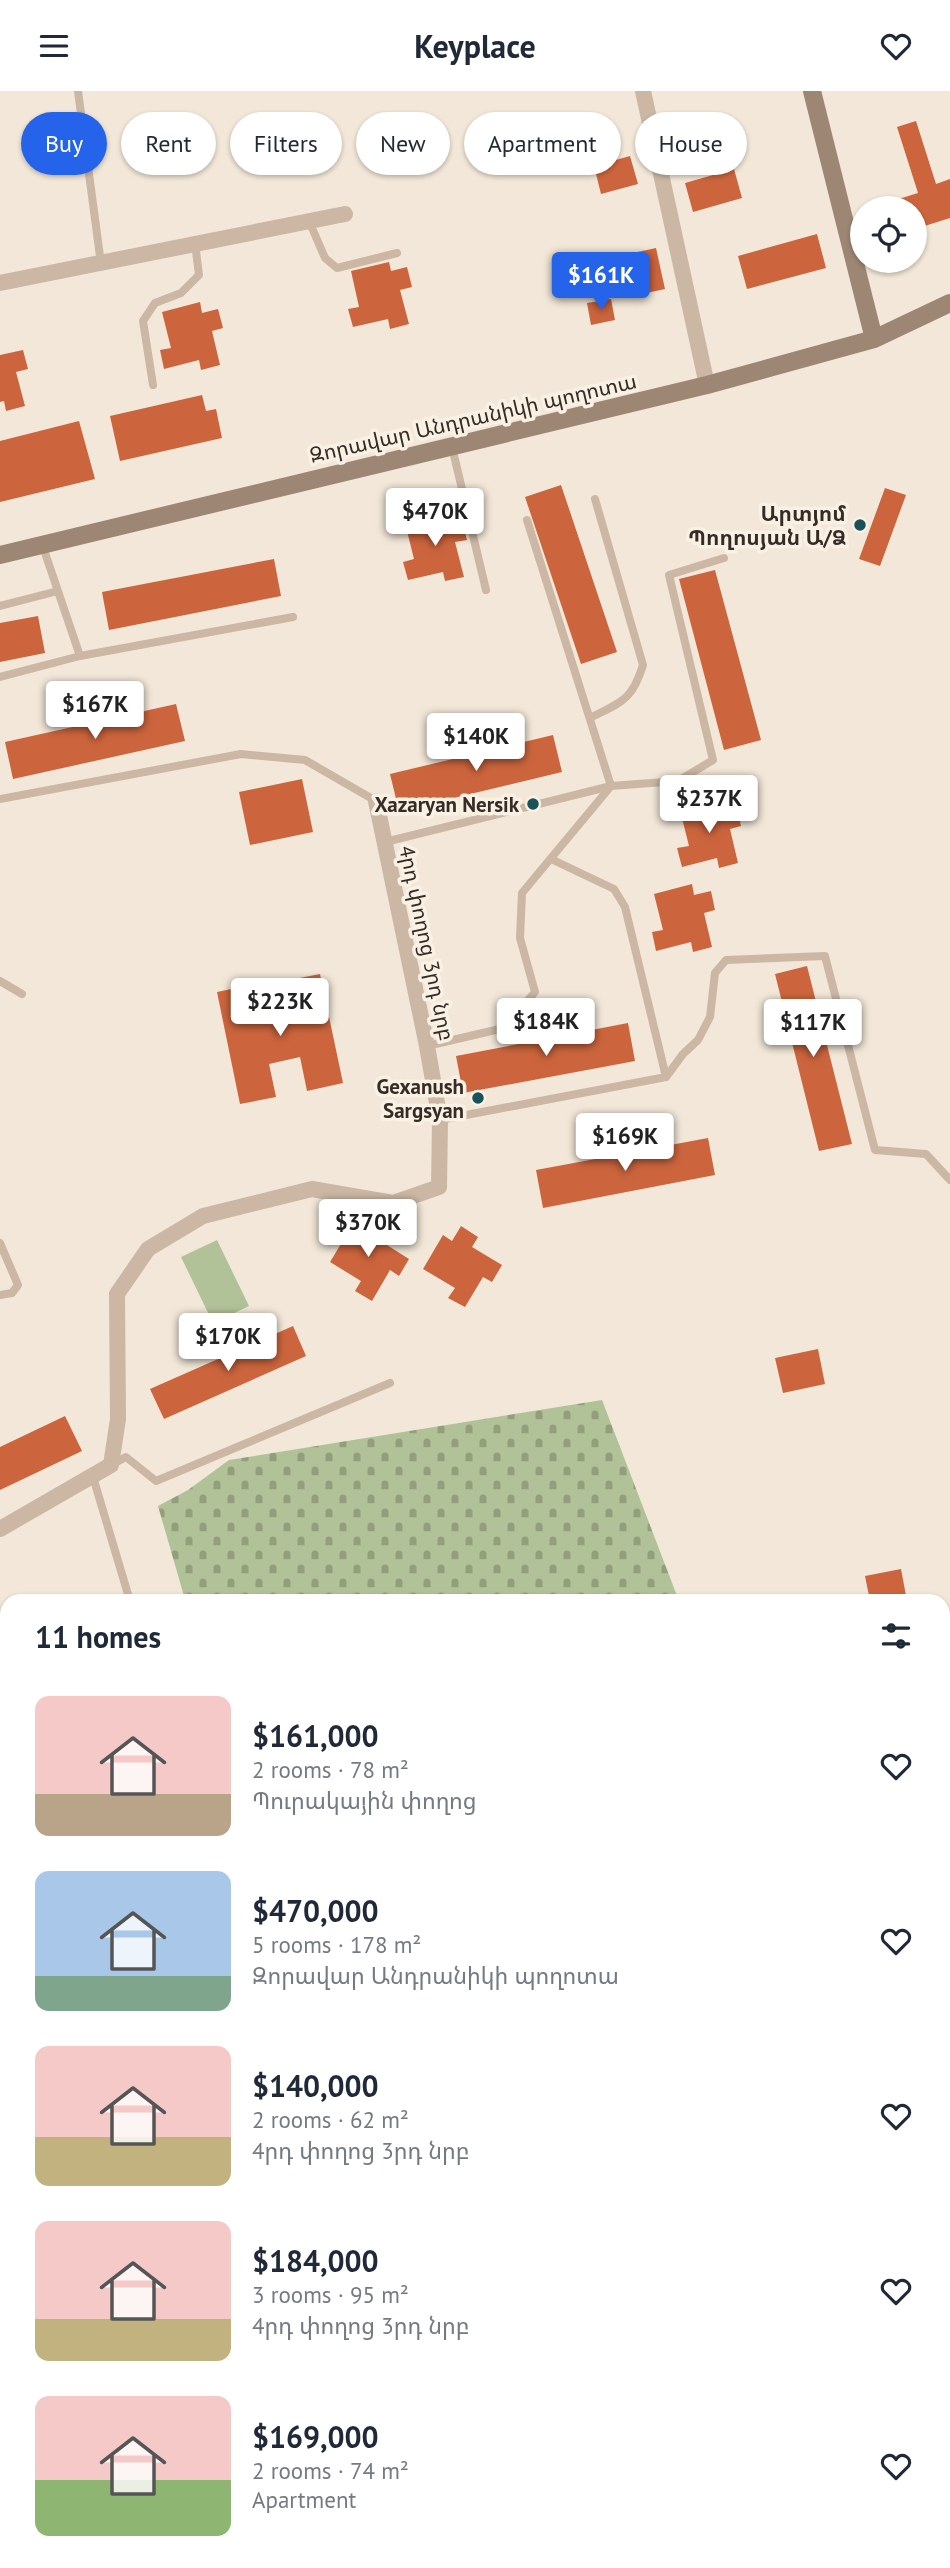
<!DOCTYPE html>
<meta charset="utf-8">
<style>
body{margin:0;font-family:"PT Sans","Noto Sans Armenian",sans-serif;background:#f2f2f3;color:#1f2937;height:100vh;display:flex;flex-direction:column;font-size:26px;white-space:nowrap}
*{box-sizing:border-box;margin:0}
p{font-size:23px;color:#747a83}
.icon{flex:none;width:38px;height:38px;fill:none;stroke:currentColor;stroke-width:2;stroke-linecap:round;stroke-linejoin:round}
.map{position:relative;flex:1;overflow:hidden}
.drawer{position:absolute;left:0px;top:1503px;width:950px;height:975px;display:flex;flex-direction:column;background:#fff;border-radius:21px 21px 0 0;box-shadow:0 2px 5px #0004}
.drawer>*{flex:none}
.top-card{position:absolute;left:21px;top:21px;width:908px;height:63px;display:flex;gap:14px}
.controls{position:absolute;left:850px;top:105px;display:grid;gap:14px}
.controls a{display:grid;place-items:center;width:77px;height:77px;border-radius:50%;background:#fff;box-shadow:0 2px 5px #0004;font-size:35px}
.price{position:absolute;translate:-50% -60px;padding:0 16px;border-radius:7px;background:#fff;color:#222;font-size:23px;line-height:46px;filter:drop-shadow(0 2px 4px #0008)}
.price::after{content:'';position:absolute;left:50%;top:42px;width:21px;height:16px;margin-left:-10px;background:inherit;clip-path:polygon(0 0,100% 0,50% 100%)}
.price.active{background:#2563eb;color:#fff}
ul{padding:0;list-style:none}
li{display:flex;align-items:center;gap:21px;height:175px;padding:0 35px}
li span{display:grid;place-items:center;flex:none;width:196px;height:140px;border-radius:14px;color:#555}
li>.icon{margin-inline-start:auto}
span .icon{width:84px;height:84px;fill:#fffc;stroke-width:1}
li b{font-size:30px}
h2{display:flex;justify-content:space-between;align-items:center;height:84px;padding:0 35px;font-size:30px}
.tag{padding:0 24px;border-radius:32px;background:#fff;box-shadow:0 2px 5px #0004;font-size:24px;line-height:63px}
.tag.active{background:#2563eb;color:#fff}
header{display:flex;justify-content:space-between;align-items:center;height:91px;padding:0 35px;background:#fff;font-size:32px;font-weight:600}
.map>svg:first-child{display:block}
.grass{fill:#b2c298}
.cemetery{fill:url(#cemetery-stones)}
.building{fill:#cc653d}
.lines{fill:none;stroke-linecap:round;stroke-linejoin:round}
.lane{stroke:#cbb7a4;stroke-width:8}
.street{stroke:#cbb7a4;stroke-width:16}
.secondary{stroke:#9e8675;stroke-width:18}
.poi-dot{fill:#1a5259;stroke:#faf1e5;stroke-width:2.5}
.labels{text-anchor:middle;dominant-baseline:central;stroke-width:7;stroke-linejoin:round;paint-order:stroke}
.street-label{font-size:21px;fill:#362c26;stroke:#faf1e5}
.poi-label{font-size:21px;font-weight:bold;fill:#362c26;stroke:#faf1e5;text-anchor:end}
</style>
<header><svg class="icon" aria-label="menu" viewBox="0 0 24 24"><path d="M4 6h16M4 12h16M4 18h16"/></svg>Keyplace<svg class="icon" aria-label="heart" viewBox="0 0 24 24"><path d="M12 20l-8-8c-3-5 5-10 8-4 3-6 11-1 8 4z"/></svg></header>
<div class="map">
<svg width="950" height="2477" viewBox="0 0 950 2477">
<defs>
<pattern id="cemetery-stones" width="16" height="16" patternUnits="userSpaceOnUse" patternTransform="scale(1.75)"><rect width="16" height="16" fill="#b2c298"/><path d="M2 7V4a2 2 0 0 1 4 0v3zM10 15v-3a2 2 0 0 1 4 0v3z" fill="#929e7c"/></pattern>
</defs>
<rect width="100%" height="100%" fill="#f2e7d8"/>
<!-- grass -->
<path class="grass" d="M 217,1149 L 249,1215 L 213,1232 L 181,1166 Z"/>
<!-- cemetery -->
<path class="cemetery" d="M 602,1309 L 679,1510 L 188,1510 L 184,1505 L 158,1415 L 188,1399 L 229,1369 Z"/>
<!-- building -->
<path class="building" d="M 916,30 L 936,93 L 950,88 L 950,127 L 915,138 L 915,117 L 880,117 L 879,114 L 918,102 L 897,36 Z
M 630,65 L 638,93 L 601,103 L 594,75 Z
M 734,78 L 742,107 L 693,121 L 685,92 Z
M 817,143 L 826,177 L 747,198 L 738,165 Z
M 656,157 L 665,198 L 628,206 L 619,165 Z
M 389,171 L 391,180 L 407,176 L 412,196 L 400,199 L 409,233 L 390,238 L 388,228 L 353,236 L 348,218 L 359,216 L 351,180 Z
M 611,208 L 615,229 L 591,234 L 587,212 Z
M 200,211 L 202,222 L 218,218 L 223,237 L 212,240 L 220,274 L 201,279 L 199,269 L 164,278 L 160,259 L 171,257 L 162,221 Z
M 23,259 L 28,278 L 16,281 L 25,315 L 6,320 L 4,310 L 0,311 L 0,264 Z
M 202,304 L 206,320 L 216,318 L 222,347 L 120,370 L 110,325 Z
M 79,330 L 95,388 L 0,411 L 0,350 Z
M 561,394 L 617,561 L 581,573 L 525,406 Z
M 885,397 L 906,404 L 880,475 L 859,468 Z
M 444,423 L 446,433 L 462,429 L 467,449 L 455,451 L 464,486 L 445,490 L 443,481 L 408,489 L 403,471 L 414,468 L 405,432 Z
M 274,468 L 281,505 L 109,539 L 102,501 Z
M 715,479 L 761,649 L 724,659 L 679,488 Z
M 38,525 L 45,562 L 0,571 L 0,532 Z
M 176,613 L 185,650 L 13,688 L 5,651 Z
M 553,644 L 562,681 L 399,720 L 390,683 Z
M 302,688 L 313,741 L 250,754 L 239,701 Z
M 718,709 L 720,720 L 737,716 L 741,735 L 730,738 L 738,772 L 719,777 L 717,767 L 682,776 L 677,757 L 689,755 L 680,719 Z
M 692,793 L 694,804 L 711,800 L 715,819 L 704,822 L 712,856 L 693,861 L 691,851 L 656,860 L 652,841 L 663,839 L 654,803 Z
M 807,875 L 852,1053 L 819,1060 L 775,883 Z
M 320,883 L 343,992 L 307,1000 L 300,966 L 269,973 L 276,1006 L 240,1013 L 217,901 L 250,894 L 256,923 L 290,917 L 284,890 Z
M 628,932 L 635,970 L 463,1002 L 456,965 Z
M 708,1047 L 715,1084 L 543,1117 L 536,1079 Z
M 368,1129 L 385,1139 L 379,1149 L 409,1168 L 399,1185 L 390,1179 L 372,1210 L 355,1200 L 361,1190 L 330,1171 L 350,1138 L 359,1143 Z
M 461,1135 L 478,1146 L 472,1156 L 502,1174 L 492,1191 L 483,1186 L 465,1216 L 448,1207 L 455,1197 L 423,1178 L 443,1144 L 452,1150 Z
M 293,1235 L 306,1265 L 164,1328 L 150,1298 Z
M 818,1258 L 825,1293 L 783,1302 L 775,1267 Z
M 65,1325 L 82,1360 L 0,1399 L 0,1356 Z
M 901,1478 L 907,1510 L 870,1510 L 865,1485 Z"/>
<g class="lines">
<!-- lane -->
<path class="lane" d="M 78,0 L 101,173
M 309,130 L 325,167 L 337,177 L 397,162
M 153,294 L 143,230 L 155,212 L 181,202 L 199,184 L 195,152
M 452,356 L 486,499
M 42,453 L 80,565 L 293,526
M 0,515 L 58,500
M 0,586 L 80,565
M 590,627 C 621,611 632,610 643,574 L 595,408
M 0,708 L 241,663 L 305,669 L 376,710
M 385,751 L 611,695 L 527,429
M 551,768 L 614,798 L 625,816 L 666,986
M 0,890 L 22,903
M 427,955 L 504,937 L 535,901 L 520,847 L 522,802 L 611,695 L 678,690 L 713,669 L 669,484 L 724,467
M 440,1029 L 666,986 L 683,963 L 698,949 L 710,926 L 715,882 L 726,869 L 825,865 L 875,1059 L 926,1063 L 950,1089
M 0,1152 L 18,1194 L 12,1202 L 0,1204
M 111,1374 L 126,1366 L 156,1390 L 390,1292
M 93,1386 L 130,1510
M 943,1777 L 950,1778"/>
<!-- street -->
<path class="street" d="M 643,0 L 707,294
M 0,192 L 345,123
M 0,1438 L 111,1374 L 118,1328 L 117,1203 L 148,1158 L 203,1125 L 312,1098 L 393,1112 L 439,1096 L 440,1029 L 427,955 L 376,710
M 0,1954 L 7,1951
M 943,2147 L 950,2144
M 943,2251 L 950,2261
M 0,2380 L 7,2381
M 815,2471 L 821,2477
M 550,2477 L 557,2471"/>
<!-- secondary -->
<path class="secondary" d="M 812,0 L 874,248
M 0,464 L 707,294 L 874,248 L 950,212"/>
</g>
<!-- markers -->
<g class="poi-dot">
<circle cx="860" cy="434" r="7"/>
<circle cx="533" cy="713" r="7"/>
<circle cx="478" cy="1007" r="7"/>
</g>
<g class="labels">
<!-- street labels -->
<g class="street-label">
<text transform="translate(473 327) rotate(-13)">Զորավար Անդրանիկի պողոտա</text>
<text transform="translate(427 852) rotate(78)">4րդ փողոց 3րդ նրբ</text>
</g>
<!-- poi labels -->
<g class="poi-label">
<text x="846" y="422">Արտյոմ<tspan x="846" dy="24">Պողոսյան Ա/Ձ</tspan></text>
<text x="519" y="713">Xazaryan Nersik</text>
<text x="464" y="995">Gexanush<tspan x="464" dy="24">Sargsyan</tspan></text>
</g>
</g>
</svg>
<div class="controls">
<a><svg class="icon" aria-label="locate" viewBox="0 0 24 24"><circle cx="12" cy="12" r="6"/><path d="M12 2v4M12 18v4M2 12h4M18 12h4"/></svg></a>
</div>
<b class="price active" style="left:601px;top:221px">$161K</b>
<b class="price" style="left:435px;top:457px">$470K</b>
<b class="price" style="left:95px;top:650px">$167K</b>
<b class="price" style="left:476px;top:682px">$140K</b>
<b class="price" style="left:709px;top:744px">$237K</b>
<b class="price" style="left:280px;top:947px">$223K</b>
<b class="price" style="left:546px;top:967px">$184K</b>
<b class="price" style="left:813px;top:968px">$117K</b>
<b class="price" style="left:625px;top:1082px">$169K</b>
<b class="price" style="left:368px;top:1168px">$370K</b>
<b class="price" style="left:228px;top:1282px">$170K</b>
<div class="top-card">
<a class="tag active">Buy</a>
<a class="tag">Rent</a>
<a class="tag">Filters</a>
<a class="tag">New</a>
<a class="tag">Apartment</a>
<a class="tag">House</a>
</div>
<section class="drawer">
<h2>11 homes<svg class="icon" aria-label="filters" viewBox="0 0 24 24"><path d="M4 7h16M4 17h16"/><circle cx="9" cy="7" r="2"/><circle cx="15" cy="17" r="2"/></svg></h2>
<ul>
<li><span style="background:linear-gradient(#f6c9c9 70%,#b9a48a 0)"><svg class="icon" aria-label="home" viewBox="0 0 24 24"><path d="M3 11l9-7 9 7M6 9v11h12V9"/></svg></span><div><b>$161,000</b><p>2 rooms · 78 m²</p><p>Պուրակային փողոց</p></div><svg class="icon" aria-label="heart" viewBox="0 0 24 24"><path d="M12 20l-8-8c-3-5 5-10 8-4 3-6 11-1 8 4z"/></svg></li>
<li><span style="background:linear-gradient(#a9c7e8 75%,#7fa58c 0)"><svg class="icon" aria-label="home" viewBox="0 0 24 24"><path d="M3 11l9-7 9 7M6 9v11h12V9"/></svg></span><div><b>$470,000</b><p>5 rooms · 178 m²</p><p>Զորավար Անդրանիկի պողոտա</p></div><svg class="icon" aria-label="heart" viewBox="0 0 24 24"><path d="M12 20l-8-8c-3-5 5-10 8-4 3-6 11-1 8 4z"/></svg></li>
<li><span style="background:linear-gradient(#f6c9c9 65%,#c2b280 0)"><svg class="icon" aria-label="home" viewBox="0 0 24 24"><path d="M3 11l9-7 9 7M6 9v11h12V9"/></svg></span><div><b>$140,000</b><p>2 rooms · 62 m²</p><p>4րդ փողոց 3րդ նրբ</p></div><svg class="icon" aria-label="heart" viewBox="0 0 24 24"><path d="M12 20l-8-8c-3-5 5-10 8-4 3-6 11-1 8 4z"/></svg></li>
<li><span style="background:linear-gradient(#f6c9c9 70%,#c2b280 0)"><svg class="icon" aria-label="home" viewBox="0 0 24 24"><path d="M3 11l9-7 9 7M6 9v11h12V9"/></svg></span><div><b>$184,000</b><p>3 rooms · 95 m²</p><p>4րդ փողոց 3րդ նրբ</p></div><svg class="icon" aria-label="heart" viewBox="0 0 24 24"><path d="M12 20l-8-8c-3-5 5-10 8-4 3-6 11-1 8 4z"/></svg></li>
<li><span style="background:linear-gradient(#f6c9c9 60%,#8fb573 0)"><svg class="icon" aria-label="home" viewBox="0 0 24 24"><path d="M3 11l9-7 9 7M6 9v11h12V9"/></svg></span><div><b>$169,000</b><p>2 rooms · 74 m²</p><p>Apartment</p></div><svg class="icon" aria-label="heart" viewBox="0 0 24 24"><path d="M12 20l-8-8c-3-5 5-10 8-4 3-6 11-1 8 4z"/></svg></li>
</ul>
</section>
</div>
